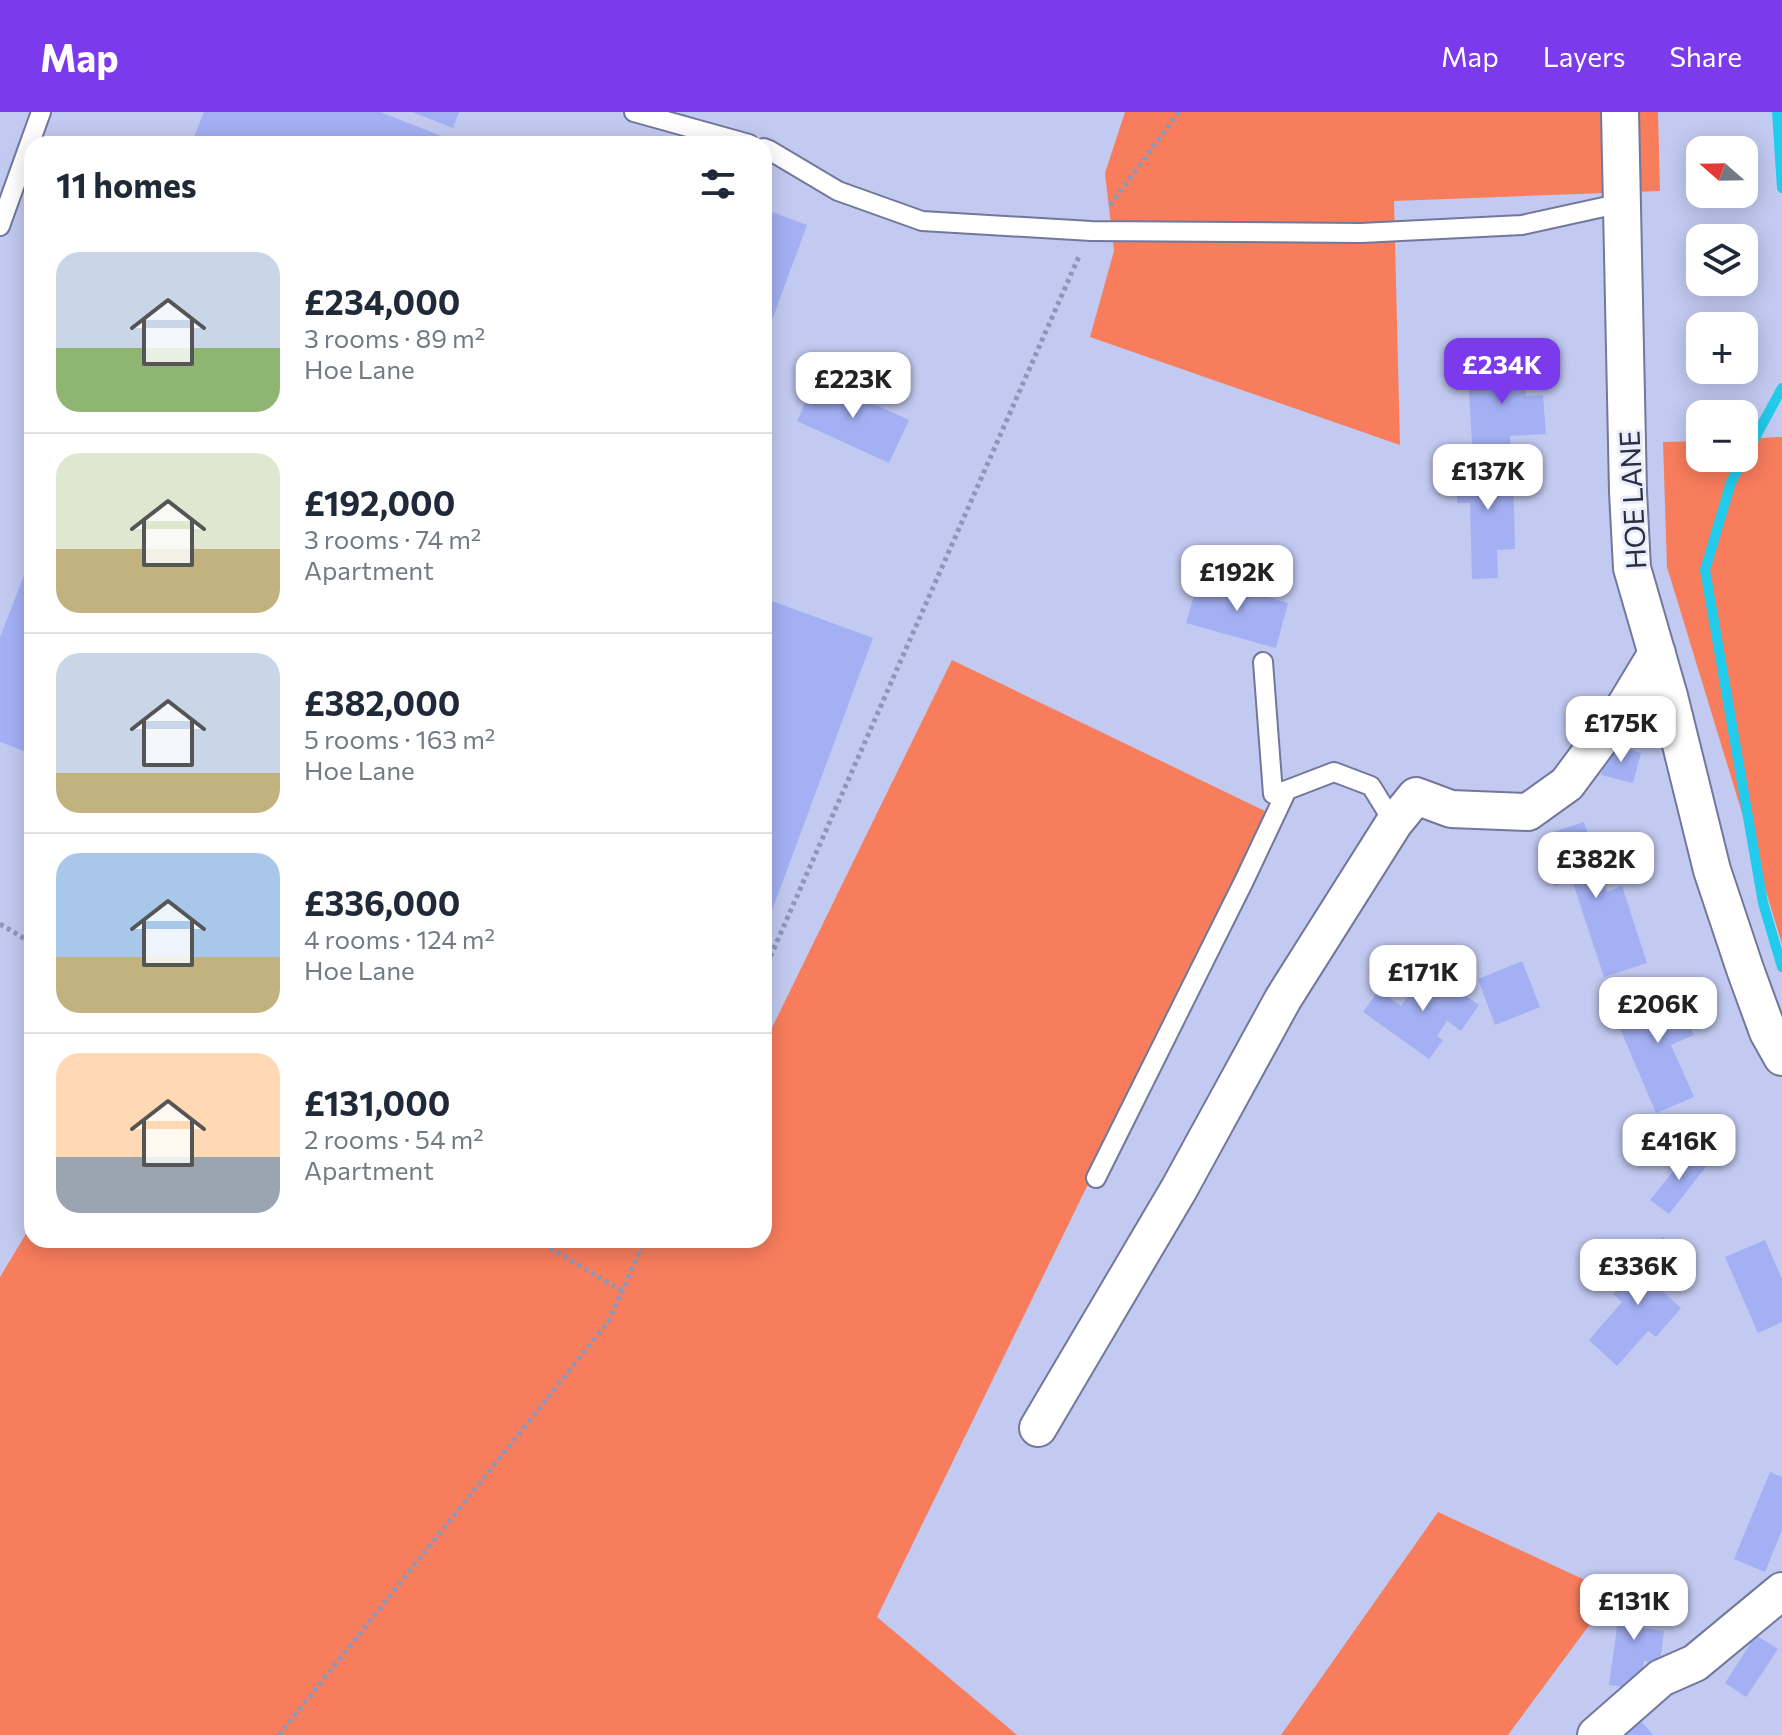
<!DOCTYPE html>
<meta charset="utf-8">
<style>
body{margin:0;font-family:Commissioner,sans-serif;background:#f2f2f3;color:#1f2937;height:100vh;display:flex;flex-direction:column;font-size:30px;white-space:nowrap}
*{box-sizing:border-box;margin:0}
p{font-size:26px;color:#747a83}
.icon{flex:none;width:44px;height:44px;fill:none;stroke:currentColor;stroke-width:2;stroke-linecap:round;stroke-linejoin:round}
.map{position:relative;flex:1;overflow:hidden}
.details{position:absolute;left:24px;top:24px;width:748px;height:1112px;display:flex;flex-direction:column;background:#fff;border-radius:24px;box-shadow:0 4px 20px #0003}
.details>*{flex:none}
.needle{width:52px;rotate:290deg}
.fabs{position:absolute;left:1686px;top:24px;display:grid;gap:16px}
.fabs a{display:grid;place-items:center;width:72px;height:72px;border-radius:16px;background:#fff;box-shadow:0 4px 20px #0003;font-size:40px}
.price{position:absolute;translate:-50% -68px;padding:0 18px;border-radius:16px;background:#fff;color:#222;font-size:26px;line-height:52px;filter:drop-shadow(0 2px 4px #0008)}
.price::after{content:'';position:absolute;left:50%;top:48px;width:24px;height:18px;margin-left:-12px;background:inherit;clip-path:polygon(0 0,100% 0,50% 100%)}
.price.selected{background:#7c3aed;color:#fff}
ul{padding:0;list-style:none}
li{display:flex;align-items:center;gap:24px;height:200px;padding:0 32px}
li+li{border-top:2px solid #e0e1e3}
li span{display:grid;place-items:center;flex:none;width:224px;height:160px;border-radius:24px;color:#555}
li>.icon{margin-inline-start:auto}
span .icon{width:96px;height:96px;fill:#fffc;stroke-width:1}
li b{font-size:34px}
h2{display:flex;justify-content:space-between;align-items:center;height:96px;padding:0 32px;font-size:34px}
header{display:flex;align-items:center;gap:48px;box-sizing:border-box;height:112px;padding:0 40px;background:#7c3aed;color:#fff}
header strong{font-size:38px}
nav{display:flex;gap:44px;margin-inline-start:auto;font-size:28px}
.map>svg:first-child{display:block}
.green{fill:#f87d5d}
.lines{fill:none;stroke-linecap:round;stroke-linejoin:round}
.stream{stroke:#22caeb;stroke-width:10}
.building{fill:#a3b0f4}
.service-casing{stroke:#71789b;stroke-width:22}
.minor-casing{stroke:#71789b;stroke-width:40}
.path{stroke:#9097b6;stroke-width:5;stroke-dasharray:4 4;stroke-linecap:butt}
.service{stroke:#fff;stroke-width:18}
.minor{stroke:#fff;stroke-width:36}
.labels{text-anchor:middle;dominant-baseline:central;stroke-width:6;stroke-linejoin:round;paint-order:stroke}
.street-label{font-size:28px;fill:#2c2f3e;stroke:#e9edfd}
</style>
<header>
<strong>Map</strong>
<nav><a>Map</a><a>Layers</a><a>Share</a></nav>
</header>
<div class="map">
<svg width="1782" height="1623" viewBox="0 0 1782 1623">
<rect width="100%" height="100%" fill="#c2caf1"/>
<!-- green -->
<path class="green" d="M 1125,0 L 1658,0 L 1660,79 L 1394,89 L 1400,333 L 1090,225 L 1114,139 L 1105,61 Z
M 1782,325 L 1782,832 L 1667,455 L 1663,330 L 1700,329 L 1700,346 L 1744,346 L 1744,327 Z
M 952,548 L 1269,701 L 877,1505 L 1017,1623 L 0,1623 L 0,1165 L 32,1112 L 32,1128 L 764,1128 L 764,932 Z
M 1438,1400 L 1613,1481 L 1508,1623 L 1281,1623 Z"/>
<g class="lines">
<!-- stream -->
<path class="stream" d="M 1777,0 L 1782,76
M 1782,276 L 1731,370 L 1705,458 L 1763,791 L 1782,855"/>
</g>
<!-- building -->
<path class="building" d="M 204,0 L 380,0 L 462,32 L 191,32 Z
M 412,0 L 459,0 L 453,16 Z
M 764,97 L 807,113 L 764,230 Z
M 1523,241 L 1526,284 L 1543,283 L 1546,322 L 1510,324 L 1511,343 L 1473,346 L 1468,265 L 1482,264 L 1480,244 Z
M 816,266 L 909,308 L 889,351 L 797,309 Z
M 1513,350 L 1515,437 L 1497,438 L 1498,466 L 1472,467 L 1470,391 L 1457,391 L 1456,352 Z
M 32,443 L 32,642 L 0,630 L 0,525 Z
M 1199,466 L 1288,491 L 1276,536 L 1186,511 Z
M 764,486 L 873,526 L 764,820 Z
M 1609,632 L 1641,641 L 1633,671 L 1601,663 Z
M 1584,710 L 1607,780 L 1622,774 L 1647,851 L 1604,865 L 1572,768 L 1554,774 L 1543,739 L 1555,735 L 1550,721 Z
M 1522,849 L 1540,895 L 1495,913 L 1478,867 Z
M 1428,857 L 1479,893 L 1461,919 L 1447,909 L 1437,924 L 1443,928 L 1429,947 L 1363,900 L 1379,878 L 1401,894 Z
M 1673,873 L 1694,923 L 1671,933 L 1694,985 L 1656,1001 L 1613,900 Z
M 1690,1038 L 1708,1052 L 1669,1102 L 1650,1088 Z
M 1663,1125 L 1678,1138 L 1651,1169 L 1681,1196 L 1656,1225 L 1648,1219 L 1617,1254 L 1589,1228 L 1622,1190 L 1613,1182 Z
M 1765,1128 L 1782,1167 L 1782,1210 L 1758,1221 L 1725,1145 Z
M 1770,1360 L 1782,1365 L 1782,1418 L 1765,1460 L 1734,1447 Z
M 1622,1479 L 1648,1482 L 1643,1516 L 1664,1519 L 1660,1551 L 1644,1549 L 1640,1577 L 1609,1573 Z
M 1756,1523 L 1778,1537 L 1746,1585 L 1725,1571 Z
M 1641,1609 L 1653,1623 L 1625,1623 Z"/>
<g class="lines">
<!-- service casing -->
<g class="service-casing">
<path id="service" d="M 634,0 L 749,32
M 764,36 L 769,38 L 838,79 L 922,109 L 1091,119 L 1361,121 L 1522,113 L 1622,91
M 0,114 L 41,0
M 1263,550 L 1273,682 L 1287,678 L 1334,660 L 1371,674 L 1394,711
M 1096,1066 L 1244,769 L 1287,678"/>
</g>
<!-- minor casing -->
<g class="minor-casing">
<path id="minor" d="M 1620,0 L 1628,380 L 1632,456 L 1669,584 L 1712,758 L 1745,857 L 1768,920 L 1782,945
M 1038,1316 L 1179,1077 L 1283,887 L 1394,711 L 1416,684 L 1451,697 L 1528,700 L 1567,672 L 1625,594 L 1657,541
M 1596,1623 L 1661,1566 L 1695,1551 L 1782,1479"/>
</g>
<!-- path -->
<path class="path" d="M 1110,93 L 1179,0
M 0,812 L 32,831
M 764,859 L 1080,142
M 536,1128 L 622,1179
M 279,1623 L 608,1210 L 645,1128"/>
<!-- service -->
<use href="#service" class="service"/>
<!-- minor -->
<use href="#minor" class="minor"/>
</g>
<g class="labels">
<!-- street labels -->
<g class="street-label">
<text transform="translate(1632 388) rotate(-93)">HOE LANE</text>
</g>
</g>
</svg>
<div class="fabs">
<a><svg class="needle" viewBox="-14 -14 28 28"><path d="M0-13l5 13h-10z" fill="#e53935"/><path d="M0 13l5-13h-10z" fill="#747a83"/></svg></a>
<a><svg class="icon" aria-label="layers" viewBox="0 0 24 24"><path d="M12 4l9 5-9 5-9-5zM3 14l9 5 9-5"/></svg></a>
<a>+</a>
<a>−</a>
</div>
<b class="price selected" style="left:1502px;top:294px">£234K</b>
<b class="price" style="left:853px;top:308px">£223K</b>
<b class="price" style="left:1488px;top:400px">£137K</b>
<b class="price" style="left:1237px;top:501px">£192K</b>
<b class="price" style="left:1621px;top:652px">£175K</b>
<b class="price" style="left:1596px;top:788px">£382K</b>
<b class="price" style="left:1423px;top:901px">£171K</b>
<b class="price" style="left:1658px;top:933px">£206K</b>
<b class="price" style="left:1679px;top:1070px">£416K</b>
<b class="price" style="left:1638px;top:1195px">£336K</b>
<b class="price" style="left:1634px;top:1530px">£131K</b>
<section class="details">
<h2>11 homes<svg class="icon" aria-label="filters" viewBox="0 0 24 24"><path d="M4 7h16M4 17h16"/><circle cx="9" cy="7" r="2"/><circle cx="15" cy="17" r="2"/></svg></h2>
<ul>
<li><span style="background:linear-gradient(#c9d6e8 60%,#8fb573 0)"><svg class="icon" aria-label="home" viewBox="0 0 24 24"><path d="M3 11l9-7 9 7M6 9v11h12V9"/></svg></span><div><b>£234,000</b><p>3 rooms · 89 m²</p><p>Hoe Lane</p></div></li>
<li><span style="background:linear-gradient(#dfe7d0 60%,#c2b280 0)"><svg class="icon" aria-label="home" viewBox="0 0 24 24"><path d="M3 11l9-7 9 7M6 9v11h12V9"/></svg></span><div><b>£192,000</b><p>3 rooms · 74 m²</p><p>Apartment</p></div></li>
<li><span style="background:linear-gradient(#c9d6e8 75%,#c2b280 0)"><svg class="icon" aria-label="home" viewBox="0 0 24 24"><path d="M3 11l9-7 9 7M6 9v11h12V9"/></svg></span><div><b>£382,000</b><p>5 rooms · 163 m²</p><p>Hoe Lane</p></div></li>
<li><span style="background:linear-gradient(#a9c7e8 65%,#c2b280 0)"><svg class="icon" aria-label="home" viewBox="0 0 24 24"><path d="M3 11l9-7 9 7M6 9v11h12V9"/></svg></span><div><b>£336,000</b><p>4 rooms · 124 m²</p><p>Hoe Lane</p></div></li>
<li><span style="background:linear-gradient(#ffd9b3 65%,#9aa5b1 0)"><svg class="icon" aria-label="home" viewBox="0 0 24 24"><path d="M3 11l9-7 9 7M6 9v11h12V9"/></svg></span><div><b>£131,000</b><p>2 rooms · 54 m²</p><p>Apartment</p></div></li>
</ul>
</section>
</div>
